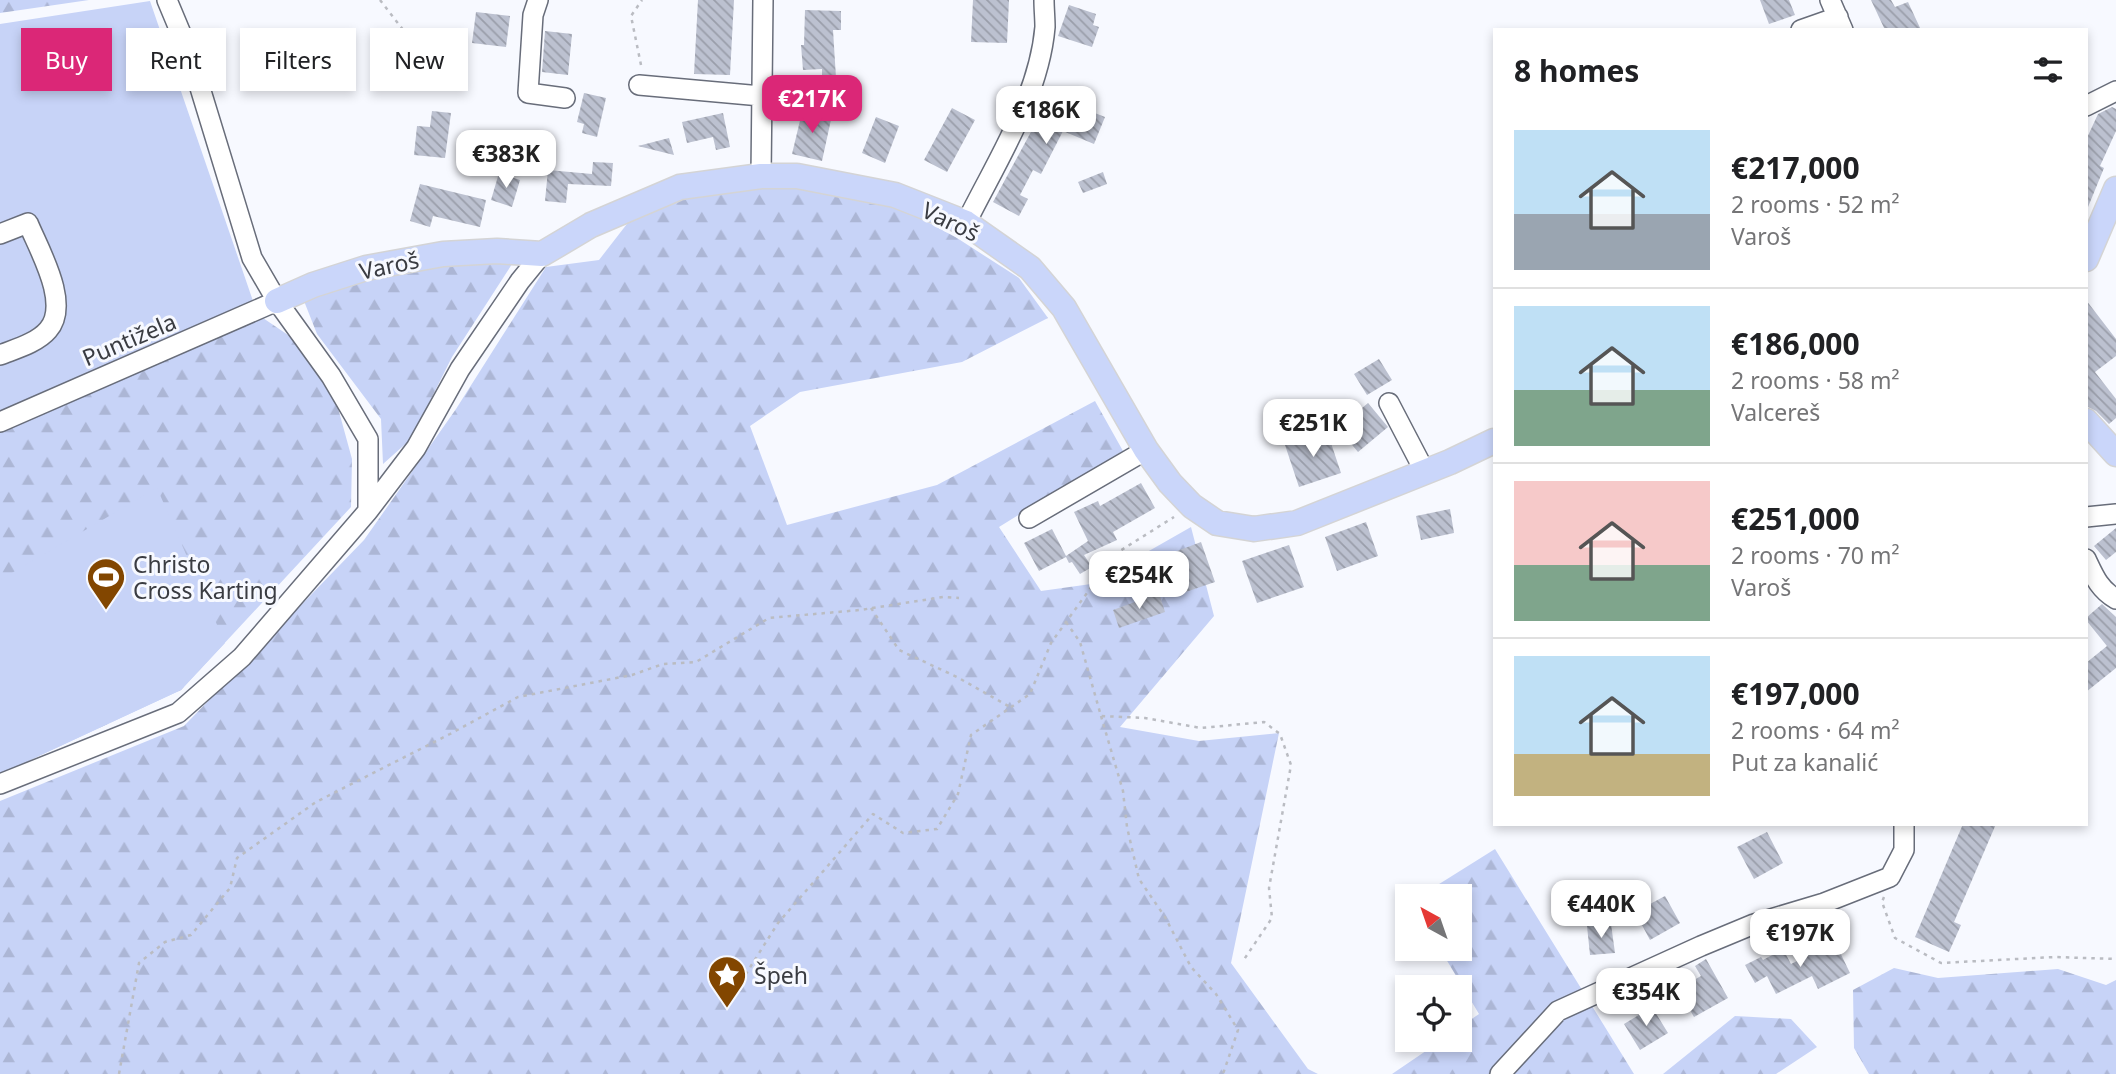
<!DOCTYPE html>
<meta charset="utf-8">
<style>
body{margin:0;font-family:"Noto Sans",sans-serif;background:#f2f2f2;color:#202124;height:100vh;display:flex;flex-direction:column;font-size:26px;white-space:nowrap}
*{box-sizing:border-box;margin:0}
p{font-size:23px;color:#757577}
.icon{flex:none;width:38px;height:38px;fill:none;stroke:currentColor;stroke-width:2;stroke-linecap:round;stroke-linejoin:round}
.map{position:relative;flex:1;overflow:hidden}
.side{position:absolute;left:1493px;top:28px;width:595px;height:798px;display:flex;flex-direction:column;background:#fff;border-radius:0px;box-shadow:0 4px 10px #0003}
.side>*{flex:none}
.guide{position:absolute;left:21px;top:28px;width:665px;height:63px;display:flex;gap:14px}
.needle{width:46px;rotate:320deg}
.fabs{position:absolute;left:1395px;top:884px;display:grid;gap:14px}
.fabs a{display:grid;place-items:center;width:77px;height:77px;border-radius:0px;background:#fff;box-shadow:0 4px 10px #0003;font-size:35px}
.price{position:absolute;translate:-50% -60px;padding:0 16px;border-radius:14px;background:#fff;color:#222;font-size:23px;line-height:46px;filter:drop-shadow(0 2px 4px #0008)}
.price::after{content:'';position:absolute;left:50%;top:42px;width:21px;height:16px;margin-left:-10px;background:inherit;clip-path:polygon(0 0,100% 0,50% 100%)}
.price.current{background:#db2777;color:#fff}
ul{padding:0;list-style:none}
li{display:flex;align-items:center;gap:21px;height:175px;padding:0 21px}
li+li{border-top:2px solid #e0e0e0}
li span{display:grid;place-items:center;flex:none;width:196px;height:140px;border-radius:0px;color:#555}
li>.icon{margin-inline-start:auto}
span .icon{width:84px;height:84px;fill:#fffc;stroke-width:1}
li b{font-size:30px}
h2{display:flex;justify-content:space-between;align-items:center;height:84px;padding:0 21px;font-size:30px}
.tag{padding:0 24px;border-radius:0px;background:#fff;box-shadow:0 4px 10px #0003;font-size:24px;line-height:63px}
.tag.current{background:#db2777;color:#fff}
.map>svg:first-child{display:block}
.forest{fill:url(#forest-firs)}
.park{fill:#c7d3f7}
.building{fill:url(#building-back-hatch)}
.lines{fill:none;stroke-linecap:round;stroke-linejoin:round}
.minor-casing{stroke:#686d7a;stroke-width:22}
.major-casing{stroke:#d4d4d5;stroke-width:27}
.path{stroke:#babcc2;stroke-width:2.5;stroke-dasharray:3.5 5;stroke-linecap:butt}
.minor{stroke:#fff;stroke-width:19}
.major{stroke:#cad6fa;stroke-width:24}
.labels{text-anchor:middle;dominant-baseline:central;stroke-width:6;stroke-linejoin:round;paint-order:stroke}
.street-label{font-size:23px;fill:#3a3c42;stroke:#f7f9ff}
.poi-label{font-size:23px;fill:#3a3c42;stroke:#f7f9ff;text-anchor:start}
</style>
<div class="map">
<svg width="2116" height="1074" viewBox="0 0 2116 1074">
<defs>
<pattern id="forest-firs" width="22" height="20" patternUnits="userSpaceOnUse" patternTransform="scale(1.75)"><rect width="22" height="20" fill="#c7d3f7"/><path d="M5 1l3.5 6h-7zM16 11l3.5 6h-7z" fill="#acb6d5"/></pattern>
<pattern id="building-back-hatch" width="6" height="6" patternUnits="userSpaceOnUse" patternTransform="scale(1.75)"><rect width="6" height="6" fill="#bcc1d0"/><path d="M-1 5l2 2M0 0l6 6M5-1l2 2" fill="none" stroke="#9a9eaa"/></pattern>
</defs>
<rect width="100%" height="100%" fill="#f7f9ff"/>
<!-- forest -->
<path class="forest" d="M 0,0 L 89,0 L 0,13 Z
M 766,187 L 796,188 L 898,206 L 957,238 L 1019,278 L 1048,318 L 962,362 L 800,392 L 750,426 L 787,525 L 937,485 L 1095,401 L 1123,451 L 999,527 L 1041,591 L 1091,584 L 1191,527 L 1214,616 L 1120,727 L 1199,741 L 1279,733 L 1231,963 L 1308,1069 L 1318,1074 L 0,1074 L 0,801 L 184,726 L 364,540 L 456,409 L 546,267 L 599,260 L 630,220 L 683,198 Z
M 514,261 L 452,357 L 411,439 L 383,464 L 381,419 L 317,334 L 304,301 L 371,275 L 447,262 Z
M 263,318 L 291,337 L 335,397 L 352,459 L 351,507 L 181,690 L 0,774 L 0,430 Z
M 1495,849 L 1634,1074 L 1392,1074 L 1442,1040 L 1460,1040 L 1460,1027 L 1479,1014 L 1440,949 L 1460,948 L 1460,896 L 1420,896 Z
M 1894,968 L 1938,978 L 2058,969 L 2106,985 L 2116,980 L 2116,1074 L 1869,1074 L 1854,1048 L 1853,990 Z
M 1735,1016 L 1791,1019 L 1817,1047 L 1776,1074 L 1663,1074 Z"/>
<!-- park -->
<path class="park" d="M 150,1 L 253,301 L 0,415 L 0,24 Z
M 157,488 L 225,643 L 181,690 L 0,774 L 0,580 Z"/>
<!-- building -->
<path class="building" d="M 698,0 L 734,0 L 730,75 L 694,74 Z
M 973,0 L 1009,0 L 1007,43 L 971,42 Z
M 1760,0 L 1789,0 L 1795,15 L 1769,24 Z
M 1871,0 L 1891,0 L 1895,7 L 1908,2 L 1921,30 L 1885,30 Z
M 1069,5 L 1096,14 L 1093,25 L 1099,27 L 1092,47 L 1058,36 Z
M 805,10 L 841,11 L 841,30 L 833,30 L 836,78 L 822,79 L 822,69 L 803,70 L 801,45 L 804,45 Z
M 476,12 L 510,16 L 506,47 L 472,43 Z
M 428,31 L 448,34 L 443,58 L 424,54 Z
M 545,31 L 572,34 L 568,75 L 542,72 Z
M 1053,92 L 1083,106 L 1082,108 L 1105,117 L 1094,144 L 1063,131 L 1041,174 L 1033,170 L 1020,195 L 1028,199 L 1019,216 L 993,202 L 1032,130 L 1035,132 Z
M 584,93 L 606,98 L 597,137 L 582,133 L 584,124 L 577,122 Z
M 2112,107 L 2116,109 L 2116,131 L 2100,166 L 2104,168 L 2086,212 L 2086,140 L 2098,114 Z
M 803,108 L 832,115 L 822,161 L 792,154 Z
M 952,108 L 975,120 L 947,172 L 924,160 Z
M 432,111 L 451,113 L 445,158 L 414,155 L 417,126 L 430,127 Z
M 723,113 L 730,147 L 716,150 L 713,137 L 687,143 L 682,122 Z
M 876,117 L 899,126 L 885,163 L 862,153 Z
M 669,138 L 674,155 L 638,146 Z
M 593,162 L 613,163 L 611,186 L 568,184 L 566,203 L 545,201 L 548,170 L 592,174 Z
M 1103,172 L 1107,184 L 1083,193 L 1078,182 Z
M 499,173 L 520,180 L 512,207 L 491,200 Z
M 420,184 L 486,200 L 480,227 L 433,216 L 430,227 L 410,221 Z
M 2086,300 L 2116,339 L 2116,356 L 2095,372 L 2116,399 L 2116,418 L 2109,424 L 2096,411 L 2086,406 Z
M 1379,359 L 1392,380 L 1367,395 L 1354,374 Z
M 1368,403 L 1388,427 L 1358,452 L 1338,428 Z
M 1327,431 L 1341,473 L 1299,487 L 1285,445 Z
M 1141,483 L 1155,508 L 1113,532 L 1117,540 L 1084,555 L 1092,567 L 1080,574 L 1072,562 L 1069,563 L 1066,557 L 1039,571 L 1024,543 L 1052,529 L 1066,556 L 1088,541 L 1074,512 L 1098,501 L 1100,506 Z
M 1450,509 L 1454,533 L 1421,540 L 1416,516 Z
M 1366,522 L 1378,556 L 1337,571 L 1325,537 Z
M 2116,528 L 2116,552 L 2106,560 L 2094,546 Z
M 1201,542 L 1215,582 L 1174,596 L 1161,557 Z
M 1289,545 L 1304,587 L 1257,603 L 1242,561 Z
M 1159,593 L 1165,612 L 1119,628 L 1113,610 Z
M 2102,604 L 2116,617 L 2116,668 L 2086,692 L 2086,663 L 2107,646 L 2086,620 L 2086,618 Z
M 1963,824 L 1996,824 L 1954,922 L 1961,925 L 1949,952 L 1915,937 Z
M 1767,832 L 1783,863 L 1754,879 L 1737,847 Z
M 1665,896 L 1680,923 L 1650,940 L 1635,912 Z
M 1611,924 L 1615,953 L 1590,955 L 1587,926 Z
M 1835,942 L 1850,973 L 1818,989 L 1812,976 L 1776,994 L 1767,976 L 1755,983 L 1745,965 L 1761,957 L 1763,960 L 1783,949 L 1791,964 Z
M 1706,959 L 1728,998 L 1694,1017 L 1678,989 L 1701,976 L 1695,966 Z
M 1652,1007 L 1668,1033 L 1640,1050 L 1624,1024 Z"/>
<g class="lines">
<!-- minor casing -->
<g class="minor-casing">
<path id="minor" d="M 538,0 L 533,15 L 528,93 L 565,98
M 1830,0 L 1843,30
M 1801,30 L 1838,17
M 639,85 L 761,96
M 2086,106 L 2116,91
M 761,176 L 763,0
M 966,223 C 996,162 1039,97 1045,27 C 1045,18 1044,9 1044,0
M 0,234 L 28,223 C 39,250 71,304 48,330 C 37,343 15,349 0,355
M 1389,403 L 1425,472
M 0,422 L 277,301
M 368,511 L 416,448 L 460,369 L 520,281 L 542,254
M 2086,517 L 2116,514
M 1029,518 L 1146,450
M 2086,559 C 2094,576 2099,589 2116,599
M 0,784 L 178,713 L 242,657 L 368,511 L 368,439 L 331,376 L 277,301 L 252,258 L 190,55 L 167,0
M 1500,1074 L 1558,1011 L 1701,946 L 1754,924 L 1824,903 L 1890,877 L 1904,850 L 1904,824"/>
</g>
<!-- major casing -->
<g class="major-casing">
<path id="major" d="M 2086,259 L 2116,189
M 277,301 L 313,285 L 366,268 L 443,254 L 497,251 L 542,254 L 591,225 L 680,187 L 761,176 L 797,176 L 895,195 L 966,223 L 1030,268 L 1064,308 L 1146,450 L 1170,483 L 1192,506 L 1217,523 L 1254,529 L 1297,523 L 1450,462 L 1494,441
M 2086,421 L 2116,454"/>
</g>
<!-- path -->
<path class="path" d="M 380,0 L 404,31
M 641,65 L 631,16 L 642,0
M 871,608 L 899,650 L 957,677 L 1010,707
M 1066,622 L 1080,642 L 1101,716 L 1145,718 L 1201,728 L 1264,722 L 1280,734 L 1291,765 L 1269,888 L 1272,918 L 1243,961
M 1101,716 L 1123,791 L 1127,827 L 1139,879 L 1165,917 L 1191,967 L 1216,994 L 1238,1030 L 1223,1074
M 1884,897 L 1882,902 L 1895,938 L 1941,963 L 2055,957 L 2116,959
M 732,996 L 778,923 L 873,814 L 903,833 L 937,829 L 958,794 L 971,735 L 1030,694 L 1051,643 L 1115,554 L 1174,517
M 119,1074 L 139,963 L 165,942 L 191,935 L 230,888 L 237,858 L 316,802 L 450,734 L 518,697 L 632,675 L 663,664 L 696,662 L 769,618 L 860,610 L 943,597 L 959,598"/>
<!-- minor -->
<use href="#minor" class="minor"/>
<!-- major -->
<use href="#major" class="major"/>
</g>
<!-- icons -->
<defs>
<g id="stadium-pin" transform="scale(2.0125)"><path d="M0 17L-7.5 6A9.5 9.5 0 1 1 7.5 6Z" fill="#824600" stroke="#f7f9ff"/><path d="M0-5a6.5 5 0 1 0 0 10a6.5 5 0 1 0 0-10ZM-3.5-1.8h7v3.6h-7Z" fill="#fff"/></g>
<g id="sight-pin" transform="scale(2.0125)"><path d="M0 17L-7.5 6A9.5 9.5 0 1 1 7.5 6Z" fill="#824600" stroke="#f7f9ff"/><path d="M0-6L1.8-2.2L6-1.7L2.9 1.2L3.7 5.4L0 3.3L-3.7 5.4L-2.9 1.2L-6-1.7L-1.8-2.2Z" fill="#fff"/></g>
</defs>
<g fill-rule="evenodd">
<use href="#stadium-pin" x="106" y="577"/>
<use href="#sight-pin" x="727" y="975"/>
</g>
<g class="labels">
<!-- street labels -->
<g class="street-label">
<text transform="translate(951 221) rotate(26)">Varoš</text>
<text transform="translate(389 265) rotate(-12)">Varoš</text>
<text transform="translate(129 339) rotate(-23)">Puntižela</text>
</g>
<!-- poi labels -->
<g class="poi-label">
<text x="133" y="564">Christo<tspan x="133" dy="26">Cross Karting</tspan></text>
<text x="754" y="975">Špeh</text>
</g>
</g>
</svg>
<div class="fabs">
<a><svg class="needle" viewBox="-14 -14 28 28"><path d="M0-13l5 13h-10z" fill="#e53935"/><path d="M0 13l5-13h-10z" fill="#757577"/></svg></a>
<a><svg class="icon" aria-label="locate" viewBox="0 0 24 24"><circle cx="12" cy="12" r="6"/><path d="M12 2v4M12 18v4M2 12h4M18 12h4"/></svg></a>
</div>
<b class="price current" style="left:812px;top:135px">€217K</b>
<b class="price" style="left:1046px;top:146px">€186K</b>
<b class="price" style="left:506px;top:190px">€383K</b>
<b class="price" style="left:1313px;top:459px">€251K</b>
<b class="price" style="left:1139px;top:611px">€254K</b>
<b class="price" style="left:1601px;top:940px">€440K</b>
<b class="price" style="left:1800px;top:969px">€197K</b>
<b class="price" style="left:1646px;top:1028px">€354K</b>
<div class="guide">
<a class="tag current">Buy</a>
<a class="tag">Rent</a>
<a class="tag">Filters</a>
<a class="tag">New</a>
</div>
<section class="side">
<h2>8 homes<svg class="icon" aria-label="filters" viewBox="0 0 24 24"><path d="M4 7h16M4 17h16"/><circle cx="9" cy="7" r="2"/><circle cx="15" cy="17" r="2"/></svg></h2>
<ul>
<li><span style="background:linear-gradient(#bfe0f5 60%,#9aa5b1 0)"><svg class="icon" aria-label="home" viewBox="0 0 24 24"><path d="M3 11l9-7 9 7M6 9v11h12V9"/></svg></span><div><b>€217,000</b><p>2 rooms · 52 m²</p><p>Varoš</p></div></li>
<li><span style="background:linear-gradient(#bfe0f5 60%,#7fa58c 0)"><svg class="icon" aria-label="home" viewBox="0 0 24 24"><path d="M3 11l9-7 9 7M6 9v11h12V9"/></svg></span><div><b>€186,000</b><p>2 rooms · 58 m²</p><p>Valcereš</p></div></li>
<li><span style="background:linear-gradient(#f6c9c9 60%,#7fa58c 0)"><svg class="icon" aria-label="home" viewBox="0 0 24 24"><path d="M3 11l9-7 9 7M6 9v11h12V9"/></svg></span><div><b>€251,000</b><p>2 rooms · 70 m²</p><p>Varoš</p></div></li>
<li><span style="background:linear-gradient(#bfe0f5 70%,#c2b280 0)"><svg class="icon" aria-label="home" viewBox="0 0 24 24"><path d="M3 11l9-7 9 7M6 9v11h12V9"/></svg></span><div><b>€197,000</b><p>2 rooms · 64 m²</p><p>Put za kanalić</p></div></li>
</ul>
</section>
</div>
